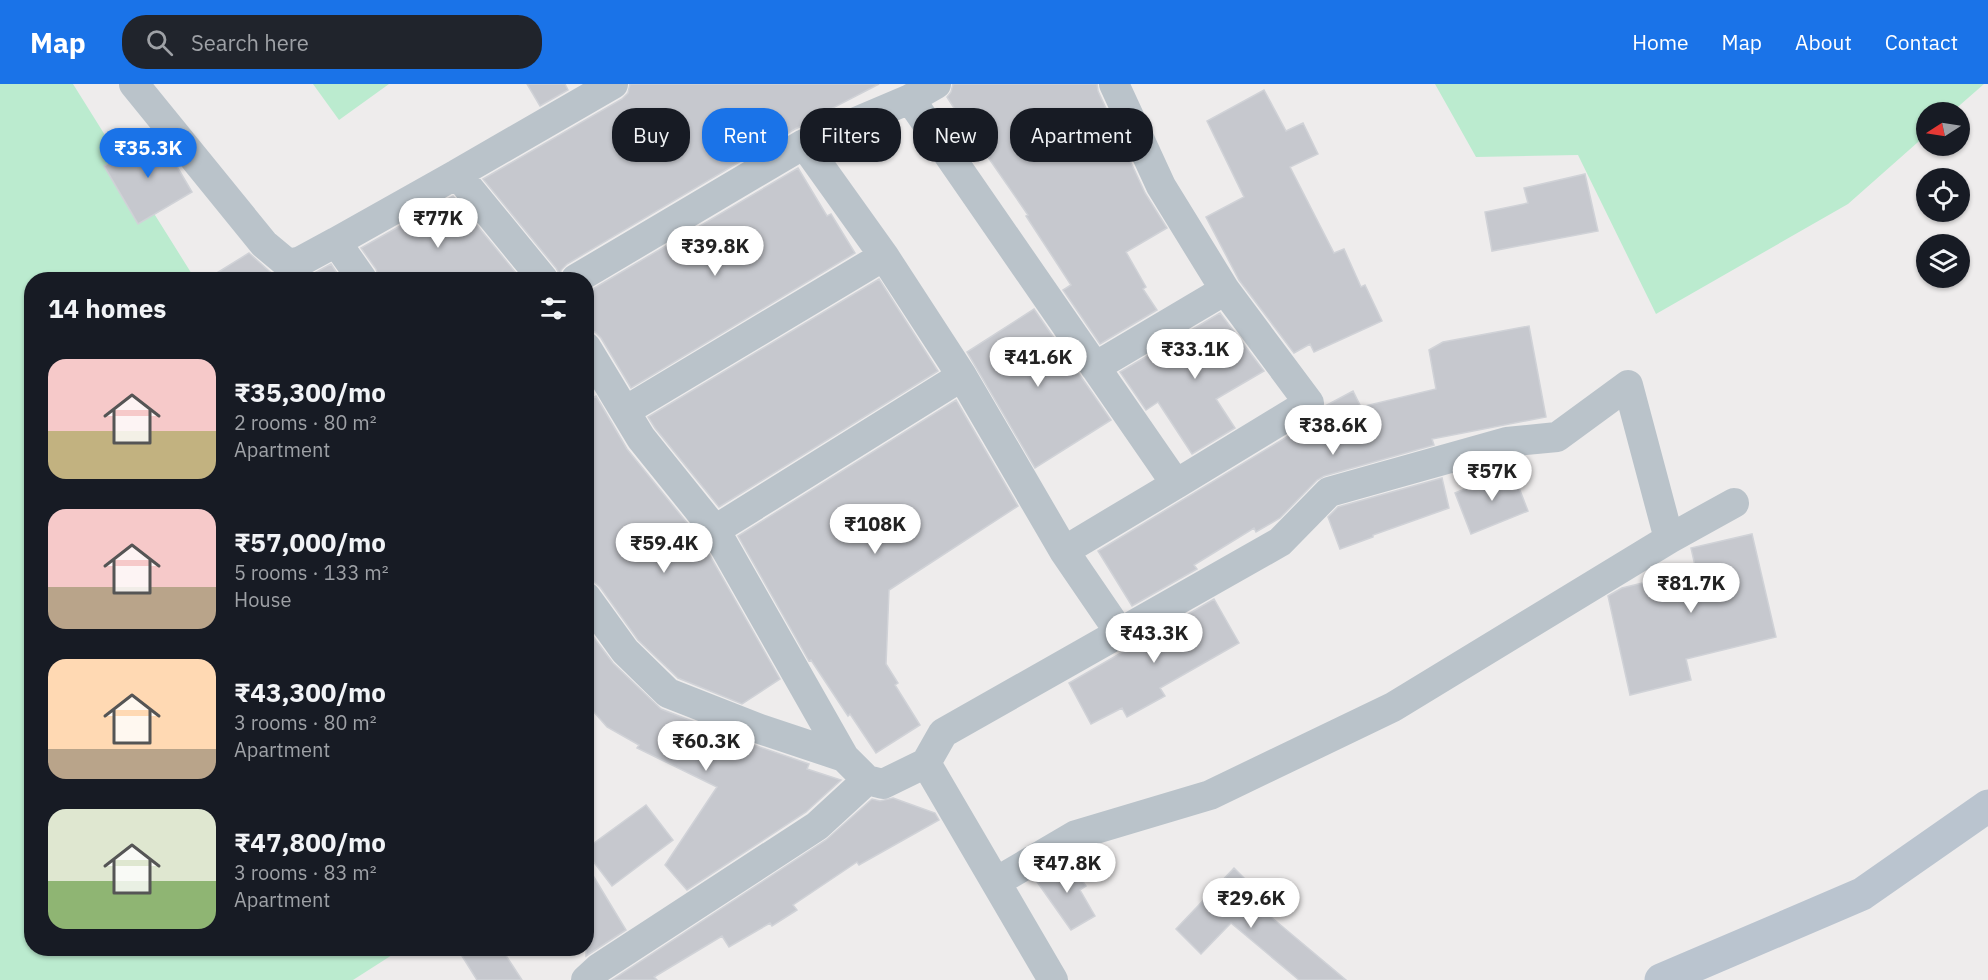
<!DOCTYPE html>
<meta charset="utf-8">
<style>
body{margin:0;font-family:"IBM Plex Sans",sans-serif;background:#20242c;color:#f1f3f6;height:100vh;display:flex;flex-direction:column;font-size:22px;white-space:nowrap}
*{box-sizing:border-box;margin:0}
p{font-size:20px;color:#9ea1a6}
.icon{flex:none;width:33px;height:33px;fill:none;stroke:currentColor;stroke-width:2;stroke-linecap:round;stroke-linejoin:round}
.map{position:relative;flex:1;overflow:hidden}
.drawer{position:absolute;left:24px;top:188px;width:570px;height:684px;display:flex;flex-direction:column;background:#171b24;border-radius:24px;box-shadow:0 2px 4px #0004}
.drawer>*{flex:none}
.banner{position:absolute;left:612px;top:24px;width:570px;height:54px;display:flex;gap:12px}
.needle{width:39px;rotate:258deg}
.fabs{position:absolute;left:1916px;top:18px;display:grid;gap:12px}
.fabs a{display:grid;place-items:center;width:54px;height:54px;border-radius:50%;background:#171b24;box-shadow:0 2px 4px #0004;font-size:30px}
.price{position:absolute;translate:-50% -51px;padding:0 14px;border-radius:21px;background:#fff;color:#222;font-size:20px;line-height:39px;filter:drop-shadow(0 2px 3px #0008)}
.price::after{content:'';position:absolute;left:50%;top:36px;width:18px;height:14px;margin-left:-9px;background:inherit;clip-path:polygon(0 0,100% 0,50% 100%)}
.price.selected{background:#1a73e8;color:#fff}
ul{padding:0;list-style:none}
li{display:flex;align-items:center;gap:18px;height:150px;padding:0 24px}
li span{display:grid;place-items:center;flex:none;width:168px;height:120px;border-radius:18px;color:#555}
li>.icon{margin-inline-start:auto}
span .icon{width:72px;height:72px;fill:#fffc;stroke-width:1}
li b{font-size:26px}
h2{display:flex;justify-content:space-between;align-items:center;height:72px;padding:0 24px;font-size:26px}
.pill{padding:0 21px;border-radius:24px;background:#171b24;box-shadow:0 2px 4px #0004;font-size:21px;line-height:54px}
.pill.selected{background:#1a73e8;color:#fff}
header{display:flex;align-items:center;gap:36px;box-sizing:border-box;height:84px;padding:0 30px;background:#1a73e8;color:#fff}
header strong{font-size:28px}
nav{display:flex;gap:33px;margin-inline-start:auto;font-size:21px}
.search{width:420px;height:54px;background:#20242c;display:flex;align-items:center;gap:15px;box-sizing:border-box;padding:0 21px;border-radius:24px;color:#9ea1a6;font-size:22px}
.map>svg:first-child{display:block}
.green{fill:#bbebcf}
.building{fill:#c6c8ce;stroke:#d0d2d7;stroke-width:1.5}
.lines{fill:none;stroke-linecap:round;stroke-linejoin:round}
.street{stroke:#bac3ca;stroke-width:30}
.secondary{stroke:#bac4cf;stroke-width:33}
</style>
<header>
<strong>Map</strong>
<div class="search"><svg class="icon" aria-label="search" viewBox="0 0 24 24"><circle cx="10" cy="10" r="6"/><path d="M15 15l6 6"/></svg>Search here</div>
<nav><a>Home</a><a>Map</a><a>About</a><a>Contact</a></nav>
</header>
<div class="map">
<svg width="1988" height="896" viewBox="0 0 1988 896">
<rect width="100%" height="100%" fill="#eeecec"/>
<!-- green -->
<path class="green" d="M 0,0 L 73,0 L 195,195 L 32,195 L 32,864 L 403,864 L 353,896 L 0,896 Z
M 313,0 L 389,0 L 339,36 Z
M 1435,0 L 1984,0 L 1952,28 L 1926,28 L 1926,51 L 1848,120 L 1656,230 L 1578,71 L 1476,73 Z"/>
<!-- building -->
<path class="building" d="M 527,0 L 565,0 L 568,6 L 540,22 Z
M 630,0 L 879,0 L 819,31 L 820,34 L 795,45 L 567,180 L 561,186 L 560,191 L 556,184 L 483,95 L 622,15 L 628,9 Z
M 953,0 L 1097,0 L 1098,7 L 1145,109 L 1167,144 L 1126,168 L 1146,203 L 1143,205 L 1157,226 L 1100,260 L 1063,206 L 1071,201 L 1026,132 L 1028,131 L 981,63 L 980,65 L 947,13 L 951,8 Z
M 1264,6 L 1286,47 L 1303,39 L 1318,70 L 1290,83 L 1334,169 L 1344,165 L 1361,203 L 1365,201 L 1382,237 L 1314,268 L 1310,260 L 1294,269 L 1239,196 L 1206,133 L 1244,113 L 1207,37 Z
M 154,52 L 172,74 L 192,108 L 138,140 L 104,82 Z
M 798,84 L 827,132 L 831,130 L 855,169 L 631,304 L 601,254 L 595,248 L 586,246 L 586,209 Z
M 1585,90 L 1598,147 L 1492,167 L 1485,128 L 1528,119 L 1524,104 Z
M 453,112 L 521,195 L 379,195 L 376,185 L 361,164 Z
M 249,169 L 278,195 L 207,195 Z
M 331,180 L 341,195 L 301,195 L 309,192 Z
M 879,195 L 938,287 L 719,423 L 655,344 L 648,333 Z
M 1034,225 L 1111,336 L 1035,384 L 967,268 Z
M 1220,229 L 1264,287 L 1216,315 L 1235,344 L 1192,370 L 1158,318 L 1146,326 L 1120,288 Z
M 1529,242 L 1546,333 L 1432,355 L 1434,361 L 1324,392 L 1317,396 L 1280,434 L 1256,448 L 1254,444 L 1194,481 L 1197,485 L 1132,522 L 1098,467 L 1318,334 L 1324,327 L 1325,322 L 1353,307 L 1361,323 L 1436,305 L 1429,266 L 1443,258 Z
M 596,312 L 627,365 L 701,456 L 780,595 L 742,620 L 678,594 L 638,556 L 600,503 L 594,498 L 586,496 L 586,318 Z
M 956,316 L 1018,422 L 889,506 L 886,580 L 898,599 L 895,601 L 920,641 L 876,669 L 850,630 L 848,632 L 811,576 L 809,577 L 738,452 Z
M 1512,386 L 1528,427 L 1471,450 L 1455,409 Z
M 1442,394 L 1449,424 L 1373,451 L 1373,453 L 1340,465 L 1328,433 L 1338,423 Z
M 1752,450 L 1776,553 L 1686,575 L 1691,596 L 1630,611 L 1608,512 L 1622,504 L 1696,486 L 1691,464 Z
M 1214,515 L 1239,559 L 1160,604 L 1165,612 L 1127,633 L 1122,624 L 1091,640 L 1069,599 Z
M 586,543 L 613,579 L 661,625 L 754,661 L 809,680 L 807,685 L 841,696 L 806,728 L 687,806 L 665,781 L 717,703 L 637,664 L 639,661 L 607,643 L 586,619 Z
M 893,714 L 935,729 L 939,736 L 859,781 L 857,778 L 793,821 L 797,826 L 772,842 L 770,839 L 729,863 L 722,852 L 654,893 L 657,896 L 612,896 L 826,756 L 872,715 L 880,717 Z
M 646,721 L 673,756 L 612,802 L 586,768 L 586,765 Z
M 1068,776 L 1086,802 L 1080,806 L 1095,832 L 1071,846 L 1035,795 Z
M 586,780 L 626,846 L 586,872 Z
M 1234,784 L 1259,809 L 1252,817 L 1346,896 L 1299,896 L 1231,839 L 1201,870 L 1176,845 Z
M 457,864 L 501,864 L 522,896 L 477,896 Z"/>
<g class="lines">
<!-- street -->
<path class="street" d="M 134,0 L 264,160 L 288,180 L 301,177 L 336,158
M 1114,0 L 1161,102 L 1225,206 L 1309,319 L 1176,400
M 910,15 L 1176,400 L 1064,467
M 804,60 L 884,172 L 962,292 L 1064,467 L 1120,549
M 362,195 L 336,158 L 457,90
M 543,195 L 457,90 L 613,0
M 576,195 L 804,60 L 910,15 L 936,0
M 586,263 L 641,354 L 715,446 L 844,673 L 867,696 L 883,700 L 926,679
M 1095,283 L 1225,206
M 625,327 L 884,172
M 715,446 L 962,292
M 1669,455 L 1734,419
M 586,513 L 625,567 L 668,609 L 760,645 L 844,673
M 996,798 L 1076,751 L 1210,711 L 1393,623 L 1669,455 L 1628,301 L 1557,353 L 1507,358 L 1329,408 L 1280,458 L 943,649 L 926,679 L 1053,896
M 586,896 L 599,884 L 817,742 L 867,696"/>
<!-- secondary -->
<path class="secondary" d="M 1661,896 L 1862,810 L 1988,722"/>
</g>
</svg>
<div class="fabs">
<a><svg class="needle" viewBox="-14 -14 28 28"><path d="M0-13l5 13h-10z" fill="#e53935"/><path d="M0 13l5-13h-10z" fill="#9ea1a6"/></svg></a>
<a><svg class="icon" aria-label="locate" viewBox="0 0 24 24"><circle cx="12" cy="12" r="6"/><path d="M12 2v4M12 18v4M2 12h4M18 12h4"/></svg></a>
<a><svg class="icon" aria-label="layers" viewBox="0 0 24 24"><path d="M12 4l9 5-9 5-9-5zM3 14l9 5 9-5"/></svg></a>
</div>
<b class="price selected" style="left:148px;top:95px">₹35.3K</b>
<b class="price" style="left:438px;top:165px">₹77K</b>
<b class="price" style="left:715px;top:193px">₹39.8K</b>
<b class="price" style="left:1195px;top:296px">₹33.1K</b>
<b class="price" style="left:1038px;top:304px">₹41.6K</b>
<b class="price" style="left:1333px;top:372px">₹38.6K</b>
<b class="price" style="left:1492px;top:418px">₹57K</b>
<b class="price" style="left:875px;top:471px">₹108K</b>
<b class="price" style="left:664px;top:490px">₹59.4K</b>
<b class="price" style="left:1691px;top:530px">₹81.7K</b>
<b class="price" style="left:1154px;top:580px">₹43.3K</b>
<b class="price" style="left:706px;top:688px">₹60.3K</b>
<b class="price" style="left:1067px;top:810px">₹47.8K</b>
<b class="price" style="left:1251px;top:845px">₹29.6K</b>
<div class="banner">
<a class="pill">Buy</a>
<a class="pill selected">Rent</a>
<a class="pill">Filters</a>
<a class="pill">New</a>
<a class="pill">Apartment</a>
</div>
<section class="drawer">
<h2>14 homes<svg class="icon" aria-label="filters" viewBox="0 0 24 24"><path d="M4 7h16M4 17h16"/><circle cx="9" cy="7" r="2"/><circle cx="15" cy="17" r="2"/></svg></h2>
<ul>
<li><span style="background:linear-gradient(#f6c9c9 60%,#c2b280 0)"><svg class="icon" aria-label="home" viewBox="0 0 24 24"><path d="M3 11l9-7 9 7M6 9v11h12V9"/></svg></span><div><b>₹35,300/mo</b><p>2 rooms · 80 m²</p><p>Apartment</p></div></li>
<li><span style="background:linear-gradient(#f6c9c9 65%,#b9a48a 0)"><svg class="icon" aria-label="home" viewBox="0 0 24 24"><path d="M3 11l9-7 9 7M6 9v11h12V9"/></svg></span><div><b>₹57,000/mo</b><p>5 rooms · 133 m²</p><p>House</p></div></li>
<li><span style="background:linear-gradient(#ffd9b3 75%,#b9a48a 0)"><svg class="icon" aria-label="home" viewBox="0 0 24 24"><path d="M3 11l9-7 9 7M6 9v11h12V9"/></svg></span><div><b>₹43,300/mo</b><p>3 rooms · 80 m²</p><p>Apartment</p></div></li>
<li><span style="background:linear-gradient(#dfe7d0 60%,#8fb573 0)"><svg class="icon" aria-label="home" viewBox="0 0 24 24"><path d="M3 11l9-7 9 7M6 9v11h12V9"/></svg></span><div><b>₹47,800/mo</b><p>3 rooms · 83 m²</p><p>Apartment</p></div></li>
</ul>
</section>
</div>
